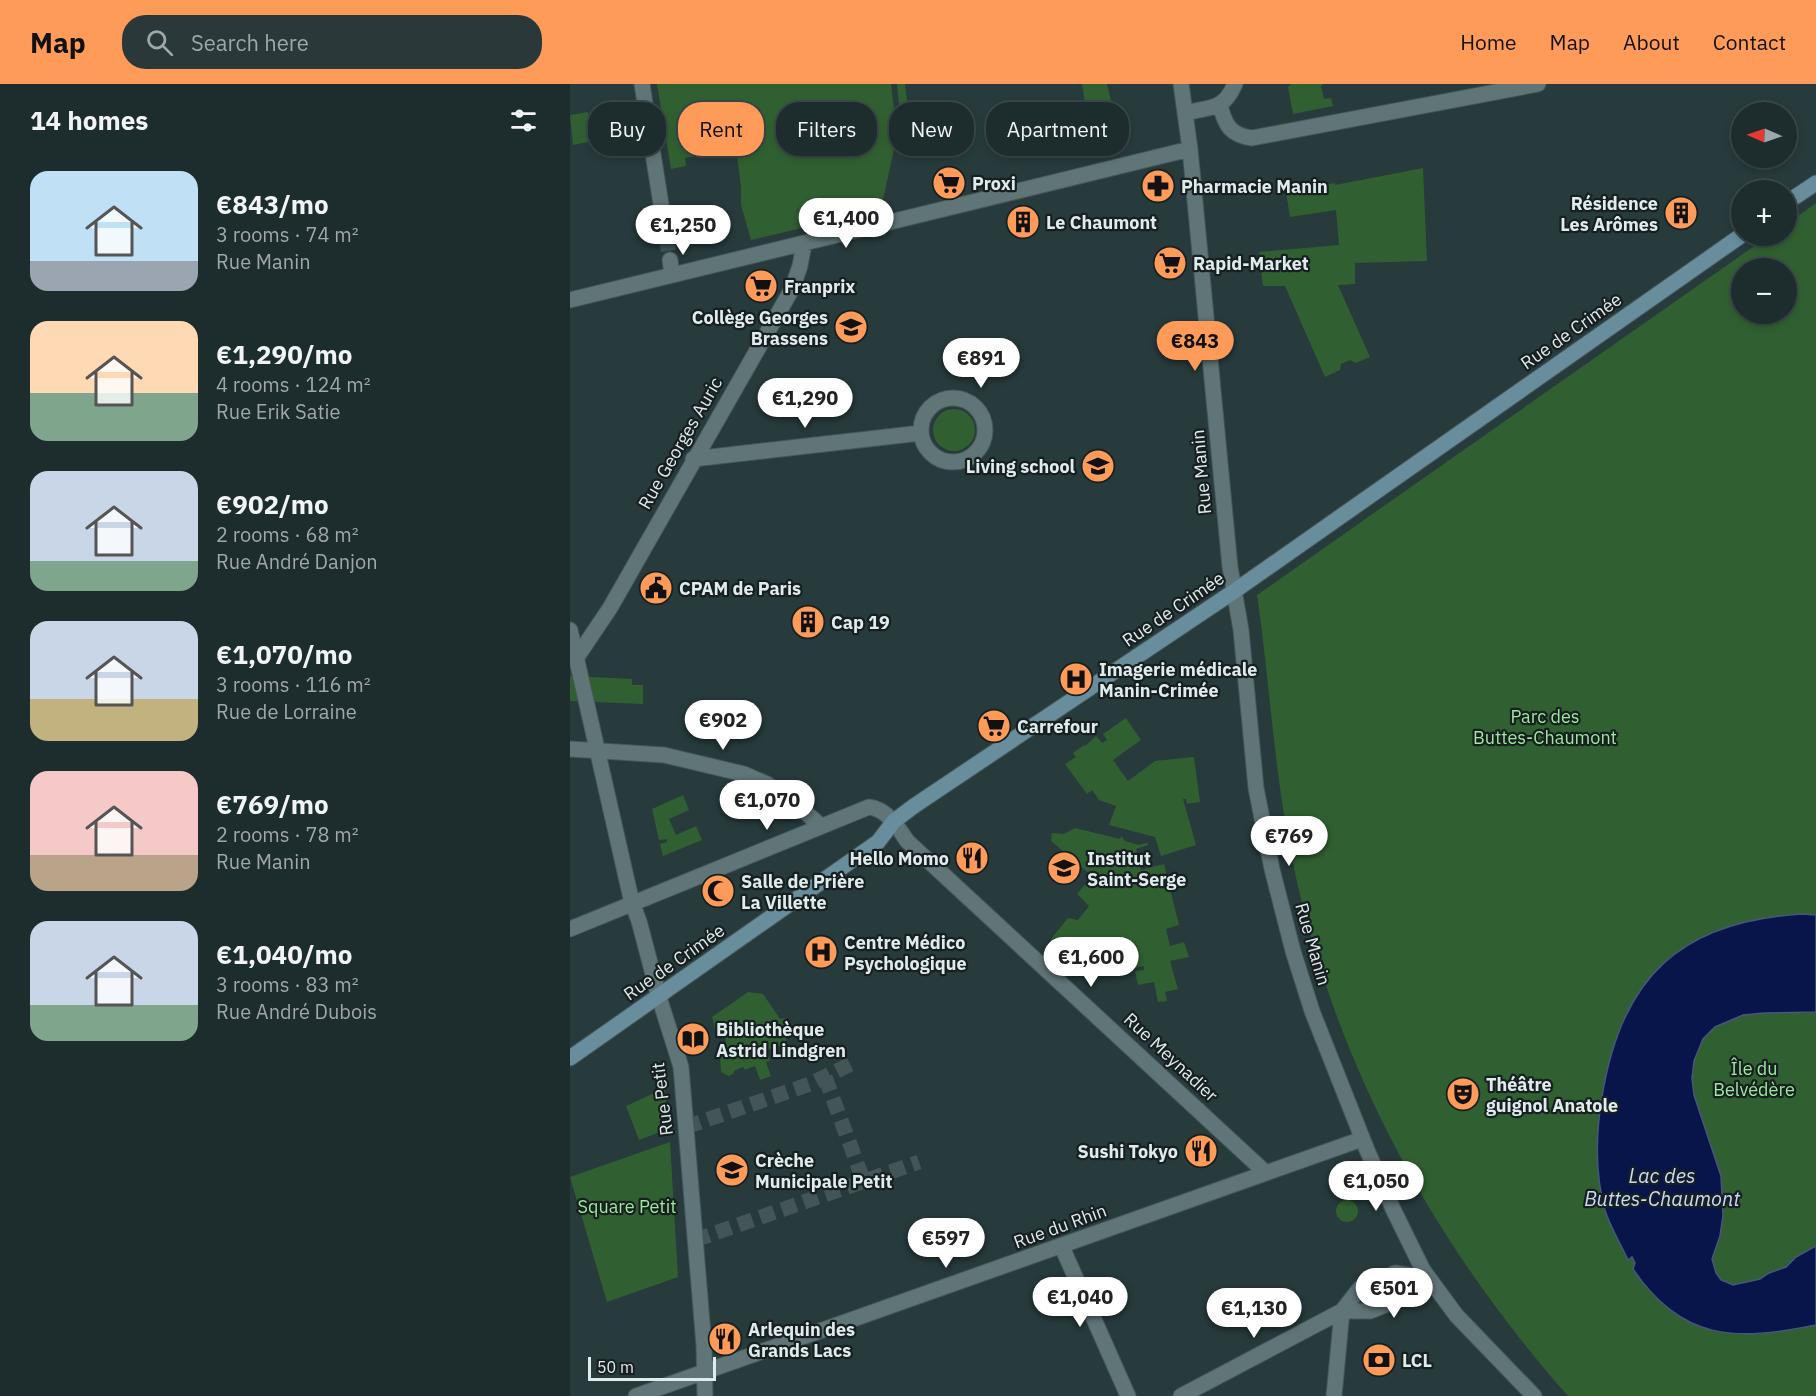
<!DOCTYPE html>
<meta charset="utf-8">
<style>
body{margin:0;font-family:"IBM Plex Sans",sans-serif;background:#2a3839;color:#f1f3f6;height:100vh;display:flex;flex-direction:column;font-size:22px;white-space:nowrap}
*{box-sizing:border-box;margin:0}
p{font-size:20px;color:#a0a7aa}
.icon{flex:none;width:33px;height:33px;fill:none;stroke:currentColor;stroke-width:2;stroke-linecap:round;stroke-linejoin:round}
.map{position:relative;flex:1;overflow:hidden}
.details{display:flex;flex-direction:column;background:#1d2c2d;width:570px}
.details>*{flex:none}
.top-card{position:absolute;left:18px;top:18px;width:570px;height:54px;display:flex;gap:12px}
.needle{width:39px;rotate:272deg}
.fabs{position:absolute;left:1161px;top:18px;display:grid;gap:12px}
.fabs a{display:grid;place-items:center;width:66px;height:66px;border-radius:50%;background:#1d2c2d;box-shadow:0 3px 9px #0003,0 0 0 2px #3b4849;font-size:30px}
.scale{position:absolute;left:18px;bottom:15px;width:128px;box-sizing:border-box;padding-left:6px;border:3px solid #e0ebed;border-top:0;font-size:16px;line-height:21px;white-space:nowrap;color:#e0ebed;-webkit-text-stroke:4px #171f20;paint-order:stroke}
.price{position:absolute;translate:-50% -51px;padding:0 14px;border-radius:21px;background:#fff;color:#222;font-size:20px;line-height:39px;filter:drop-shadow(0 2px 3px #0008)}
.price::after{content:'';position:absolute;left:50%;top:36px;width:18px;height:14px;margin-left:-9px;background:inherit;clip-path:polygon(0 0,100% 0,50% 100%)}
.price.active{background:#fe9b59;color:#111}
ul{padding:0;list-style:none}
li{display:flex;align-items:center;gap:18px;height:150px;padding:0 30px}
li span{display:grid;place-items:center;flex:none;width:168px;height:120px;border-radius:18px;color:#555}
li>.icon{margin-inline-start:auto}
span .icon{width:72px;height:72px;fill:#fffc;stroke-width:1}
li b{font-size:26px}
h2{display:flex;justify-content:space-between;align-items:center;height:72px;padding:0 30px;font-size:26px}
.pill{padding:0 21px;border-radius:24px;background:#1d2c2d;box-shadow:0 3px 9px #0003,0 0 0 2px #3b4849;font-size:21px;line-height:54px}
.pill.active{background:#fe9b59;color:#111}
header{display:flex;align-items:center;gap:36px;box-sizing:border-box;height:84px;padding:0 30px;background:#fe9b59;color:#111}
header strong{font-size:28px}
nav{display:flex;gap:33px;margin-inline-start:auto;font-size:21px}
.search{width:420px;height:54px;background:#2a3839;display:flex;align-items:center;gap:15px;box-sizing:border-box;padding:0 21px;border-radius:24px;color:#a0a7aa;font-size:22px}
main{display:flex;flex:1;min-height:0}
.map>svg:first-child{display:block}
.green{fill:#306031;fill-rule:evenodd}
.water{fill:#07154b;stroke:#48557c;stroke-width:1.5}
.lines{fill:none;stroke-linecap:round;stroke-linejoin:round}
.street-tunnel{stroke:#435557;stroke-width:15;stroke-dasharray:15 8;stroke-linecap:butt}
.street-casing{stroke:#455658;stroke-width:17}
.secondary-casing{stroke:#455658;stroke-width:17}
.street{stroke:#607577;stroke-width:15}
.secondary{stroke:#688e9d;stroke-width:15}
.labels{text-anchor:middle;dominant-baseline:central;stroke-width:4.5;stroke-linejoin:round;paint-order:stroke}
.poi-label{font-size:18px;font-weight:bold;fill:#e0ebed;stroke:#171f20;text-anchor:start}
.street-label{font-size:18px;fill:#e0ebed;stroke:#171f20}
.park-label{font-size:18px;fill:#9cea9c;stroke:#171f20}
.water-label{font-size:20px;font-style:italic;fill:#c9d9fc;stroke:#171f20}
</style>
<header>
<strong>Map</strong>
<div class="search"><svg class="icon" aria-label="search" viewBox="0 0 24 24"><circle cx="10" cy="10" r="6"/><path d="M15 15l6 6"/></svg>Search here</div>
<nav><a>Home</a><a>Map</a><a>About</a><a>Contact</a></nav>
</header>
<main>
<section class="details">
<h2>14 homes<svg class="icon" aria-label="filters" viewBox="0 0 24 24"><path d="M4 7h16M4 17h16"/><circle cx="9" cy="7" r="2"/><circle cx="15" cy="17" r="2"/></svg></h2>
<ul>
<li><span style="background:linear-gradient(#bfe0f5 75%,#9aa5b1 0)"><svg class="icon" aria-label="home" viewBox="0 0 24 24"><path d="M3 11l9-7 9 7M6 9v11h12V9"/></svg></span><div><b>€843/mo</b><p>3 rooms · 74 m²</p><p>Rue Manin</p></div></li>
<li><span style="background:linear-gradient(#ffd9b3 60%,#7fa58c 0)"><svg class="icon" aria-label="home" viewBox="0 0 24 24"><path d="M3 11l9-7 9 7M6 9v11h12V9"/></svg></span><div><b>€1,290/mo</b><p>4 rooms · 124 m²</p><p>Rue Erik Satie</p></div></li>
<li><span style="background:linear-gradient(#c9d6e8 75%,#7fa58c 0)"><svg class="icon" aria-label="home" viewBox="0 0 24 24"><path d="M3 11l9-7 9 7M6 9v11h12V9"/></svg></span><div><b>€902/mo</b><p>2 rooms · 68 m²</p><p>Rue André Danjon</p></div></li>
<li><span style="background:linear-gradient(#c9d6e8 65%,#c2b280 0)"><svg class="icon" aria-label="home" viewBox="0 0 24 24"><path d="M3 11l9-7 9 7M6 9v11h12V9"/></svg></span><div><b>€1,070/mo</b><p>3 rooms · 116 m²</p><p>Rue de Lorraine</p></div></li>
<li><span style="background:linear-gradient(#f6c9c9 70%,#b9a48a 0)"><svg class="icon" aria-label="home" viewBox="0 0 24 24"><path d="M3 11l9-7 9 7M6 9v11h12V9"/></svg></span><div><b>€769/mo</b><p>2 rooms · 78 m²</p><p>Rue Manin</p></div></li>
<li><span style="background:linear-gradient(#c9d6e8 70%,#7fa58c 0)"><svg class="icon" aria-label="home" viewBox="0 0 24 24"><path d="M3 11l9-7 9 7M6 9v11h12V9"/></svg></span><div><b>€1,040/mo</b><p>3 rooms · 83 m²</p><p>Rue André Dubois</p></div></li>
</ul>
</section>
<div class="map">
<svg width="1246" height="1312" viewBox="0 0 1246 1312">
<rect width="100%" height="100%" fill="#273a3c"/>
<!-- green -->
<path class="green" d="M 87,0 L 321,0 L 327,51 L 311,125 L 181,156 L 171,121 L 171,102 L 166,65 L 115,74 L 116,82 L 101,85 Z
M 327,0 L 335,0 L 341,49 L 332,50 Z
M 512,0 L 537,0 L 553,66 L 531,71 L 514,26 L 513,20 L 515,19 Z
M 721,0 L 753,0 L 751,2 L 754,15 L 761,14 L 763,22 L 723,30 L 718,3 Z
M 18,28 L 23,57 L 3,61 L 0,31 Z
M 853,84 L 857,177 L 785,179 L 785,200 L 768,201 L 800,273 L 786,279 L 780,276 L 771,280 L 770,286 L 755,293 L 715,202 L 693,202 L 689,168 L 769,161 L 766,126 L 720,133 L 716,108 L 765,99 L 765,101 Z
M 1246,119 L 1246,1312 L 998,1312 C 858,1154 755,962 718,753 C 703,673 699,592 687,511 L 1190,158 L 1200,152 L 1216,152 L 1217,140 ZM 1172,184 L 1216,184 L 1216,230 L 1172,230 Z
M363 346a21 21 0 1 1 42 0a21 21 0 1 1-42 0Z
M 0,592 L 62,595 L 62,601 L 73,601 L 73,620 L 0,617 Z
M 556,634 L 571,656 L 543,676 L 558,697 L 585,677 L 624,673 L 630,718 L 617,720 L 616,715 L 613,715 L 626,761 L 591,772 L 585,753 L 539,741 L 546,722 L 529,716 L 522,706 L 517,710 L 495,680 L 506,673 L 503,669 L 514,661 L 515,662 L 526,652 L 532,659 L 537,656 L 533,650 Z
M 113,711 L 119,726 L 99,735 L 106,751 L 126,742 L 132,756 L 93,772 L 90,760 L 97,758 L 97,755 L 89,756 L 82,725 Z
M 505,744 L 550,755 L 551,752 L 555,757 L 569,761 L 577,759 L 578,761 L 566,765 L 571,786 L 594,780 L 609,841 L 596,845 L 600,862 L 614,858 L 619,873 L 600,877 L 608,905 L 595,908 L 597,917 L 588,918 L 584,898 L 568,901 L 565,887 L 574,886 L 574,882 L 522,893 L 481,855 L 498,834 L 508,836 L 519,822 L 507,810 L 522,792 L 481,757 L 482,749 L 494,750 Z
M 178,908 L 193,910 L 210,935 L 215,934 L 219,945 L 215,960 L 197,966 L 200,977 L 196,978 L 201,992 L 190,996 L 185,982 L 175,986 L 173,983 L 164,987 L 163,990 L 159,992 L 151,988 L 150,973 L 153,972 L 151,963 L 156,959 L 154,949 L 146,949 L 142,933 Z
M 95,1004 L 98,1045 L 69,1056 L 56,1022 Z
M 100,1058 L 108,1193 L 37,1218 L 0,1093 Z
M766 1127a11 11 0 1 1 22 0a11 11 0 1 1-22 0Z"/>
<!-- water -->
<path class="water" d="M 1232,830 L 1246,831 L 1246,928 L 1194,929 L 1173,931 L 1145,943 L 1133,955 L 1124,977 L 1122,994 L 1124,1011 L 1151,1092 L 1153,1131 L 1150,1152 L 1142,1175 L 1146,1189 L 1151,1196 L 1163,1201 L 1190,1195 L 1199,1189 L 1216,1183 L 1226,1173 L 1246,1162 L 1246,1241 C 1167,1257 1112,1258 1063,1185 L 1065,1179 L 1062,1173 L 1058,1176 C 1051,1160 1040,1143 1035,1126 C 1025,1090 1026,1049 1032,1013 C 1051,893 1111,837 1232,830 Z"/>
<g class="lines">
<!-- street-tunnel -->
<path class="street-tunnel" d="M 96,152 L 100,176
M 255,993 L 294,1098
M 116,1043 L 240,1000 L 285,978
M 125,1156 L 349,1078"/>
<!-- street casing -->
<g class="street-casing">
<path id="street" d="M 72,0 L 96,152
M 611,0 L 620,65 L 660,483 L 671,546 L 686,704 L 702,785 L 723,867 L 742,927 L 797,1066 L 823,1125 L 853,1186 L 886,1231 L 964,1312
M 650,21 C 655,41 660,51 682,54 L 968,0
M 616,29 C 642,22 653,27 665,0
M 100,176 L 102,191
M 0,216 L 620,65
M351 346a32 32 0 1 1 64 0a32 32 0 1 1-64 0Z
M 123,375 L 351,349
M 0,546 L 62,819 L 69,837 L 89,913 L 111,983 L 134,1262 L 135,1312
M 7,573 L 40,524 L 222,205 L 230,182 L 234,160
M 0,665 L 94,671 L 174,690 L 197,700 L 220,715 L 251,742
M 0,845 L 299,723 C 317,725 328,743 337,757 L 696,1089
M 492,1163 L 558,1312
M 772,1227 L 800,1227 L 832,1214 L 845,1192 L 852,1187
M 66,1312 L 792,1055
M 611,1312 L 772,1227 L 790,1204 L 825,1189 L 845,1192
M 764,1312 L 772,1227"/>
</g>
<!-- secondary casing -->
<g class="secondary-casing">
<path id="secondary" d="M 1216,119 L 1246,99
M 0,974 L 308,758 L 324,737 L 344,722 L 663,508 L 1172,151"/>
</g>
<!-- street -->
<use href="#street" class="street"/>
<!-- secondary -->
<use href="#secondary" class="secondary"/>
</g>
<!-- icons -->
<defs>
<g id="supermarket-disc" transform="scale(1.725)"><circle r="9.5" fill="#fe9b59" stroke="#171f20"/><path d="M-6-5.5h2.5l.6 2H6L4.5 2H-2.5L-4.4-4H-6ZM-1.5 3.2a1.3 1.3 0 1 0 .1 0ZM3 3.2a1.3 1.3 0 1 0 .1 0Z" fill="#111"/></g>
<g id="pharmacy-disc" transform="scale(1.725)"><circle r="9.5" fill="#fe9b59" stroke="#171f20"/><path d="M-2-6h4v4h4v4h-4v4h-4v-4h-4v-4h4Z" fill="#111"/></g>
<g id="building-disc" transform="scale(1.725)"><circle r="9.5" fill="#fe9b59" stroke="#171f20"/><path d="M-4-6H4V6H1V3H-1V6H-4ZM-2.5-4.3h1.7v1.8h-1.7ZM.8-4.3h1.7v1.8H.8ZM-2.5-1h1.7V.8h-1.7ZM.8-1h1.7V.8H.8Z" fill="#111"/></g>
<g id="school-disc" transform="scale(1.725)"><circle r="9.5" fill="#fe9b59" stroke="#171f20"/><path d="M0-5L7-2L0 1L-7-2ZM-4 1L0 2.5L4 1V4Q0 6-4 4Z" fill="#111"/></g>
<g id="civic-disc" transform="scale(1.725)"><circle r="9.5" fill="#fe9b59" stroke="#171f20"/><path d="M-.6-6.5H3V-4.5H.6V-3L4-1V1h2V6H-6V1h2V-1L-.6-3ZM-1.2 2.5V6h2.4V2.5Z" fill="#111"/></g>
<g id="hospital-disc" transform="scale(1.725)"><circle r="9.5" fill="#fe9b59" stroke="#171f20"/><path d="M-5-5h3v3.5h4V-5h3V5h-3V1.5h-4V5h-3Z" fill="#111"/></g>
<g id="restaurant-disc" transform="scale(1.725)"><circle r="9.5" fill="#fe9b59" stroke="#171f20"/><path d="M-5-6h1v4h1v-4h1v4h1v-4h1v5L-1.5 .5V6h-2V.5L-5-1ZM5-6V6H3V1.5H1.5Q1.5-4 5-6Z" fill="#111"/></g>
<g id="university-disc" transform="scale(1.725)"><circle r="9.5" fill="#fe9b59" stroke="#171f20"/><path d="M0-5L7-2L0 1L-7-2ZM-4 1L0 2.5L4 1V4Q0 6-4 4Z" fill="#111"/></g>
<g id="mosque-disc" transform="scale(1.725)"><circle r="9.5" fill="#fe9b59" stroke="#171f20"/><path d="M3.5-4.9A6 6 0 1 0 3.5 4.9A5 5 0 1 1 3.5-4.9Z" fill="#111"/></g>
<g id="library-disc" transform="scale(1.725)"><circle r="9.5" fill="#fe9b59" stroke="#171f20"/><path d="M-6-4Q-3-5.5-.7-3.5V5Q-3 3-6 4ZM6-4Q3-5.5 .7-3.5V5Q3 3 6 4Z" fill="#111"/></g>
<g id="theatre-disc" transform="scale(1.725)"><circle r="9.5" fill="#fe9b59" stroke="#171f20"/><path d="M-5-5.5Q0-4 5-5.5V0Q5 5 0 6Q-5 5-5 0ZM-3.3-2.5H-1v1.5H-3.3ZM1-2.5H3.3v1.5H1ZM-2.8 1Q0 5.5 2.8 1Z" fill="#111"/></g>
<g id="bank-disc" transform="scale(1.725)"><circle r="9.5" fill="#fe9b59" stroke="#171f20"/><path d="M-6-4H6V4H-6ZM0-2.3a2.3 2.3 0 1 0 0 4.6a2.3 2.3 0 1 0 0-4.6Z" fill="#111"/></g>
</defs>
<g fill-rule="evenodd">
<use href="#supermarket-disc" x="379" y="99"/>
<use href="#pharmacy-disc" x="588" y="102"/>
<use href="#building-disc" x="1111" y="129"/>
<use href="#building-disc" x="453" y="138"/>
<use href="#supermarket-disc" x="600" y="179"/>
<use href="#supermarket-disc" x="191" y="202"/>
<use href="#school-disc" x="281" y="243"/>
<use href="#school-disc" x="528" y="382"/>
<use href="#civic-disc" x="86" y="504"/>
<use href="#building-disc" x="238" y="538"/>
<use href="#hospital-disc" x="506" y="595"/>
<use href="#supermarket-disc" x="424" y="642"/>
<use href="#restaurant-disc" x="402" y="774"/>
<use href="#university-disc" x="494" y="784"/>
<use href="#mosque-disc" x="148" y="807"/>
<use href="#hospital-disc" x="251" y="868"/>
<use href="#library-disc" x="123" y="955"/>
<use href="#theatre-disc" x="893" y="1010"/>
<use href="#restaurant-disc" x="631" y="1067"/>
<use href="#school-disc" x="162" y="1086"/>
<use href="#restaurant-disc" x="155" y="1255"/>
<use href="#bank-disc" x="809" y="1276"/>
</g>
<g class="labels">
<!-- poi labels -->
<g class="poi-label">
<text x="402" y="99">Proxi</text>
<text x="611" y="102">Pharmacie Manin</text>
<text x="1088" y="119" text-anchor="end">Résidence<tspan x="1088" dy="21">Les Arômes</tspan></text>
<text x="476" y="138">Le Chaumont</text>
<text x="623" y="179">Rapid-Market</text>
<text x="214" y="202">Franprix</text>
<text x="258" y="233" text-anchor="end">Collège Georges<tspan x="258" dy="21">Brassens</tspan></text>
<text x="505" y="382" text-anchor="end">Living school</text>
<text x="109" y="504">CPAM de Paris</text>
<text x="261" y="538">Cap 19</text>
<text x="529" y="585">Imagerie médicale<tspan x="529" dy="21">Manin-Crimée</tspan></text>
<text x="447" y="642">Carrefour</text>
<text x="379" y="774" text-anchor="end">Hello Momo</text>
<text x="517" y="774">Institut<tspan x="517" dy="21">Saint-Serge</tspan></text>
<text x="171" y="797">Salle de Prière<tspan x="171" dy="21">La Villette</tspan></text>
<text x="274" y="858">Centre Médico<tspan x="274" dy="21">Psychologique</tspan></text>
<text x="146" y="945">Bibliothèque<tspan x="146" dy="21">Astrid Lindgren</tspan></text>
<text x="916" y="1000">Théâtre<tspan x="916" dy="21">guignol Anatole</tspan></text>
<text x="608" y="1067" text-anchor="end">Sushi Tokyo</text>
<text x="185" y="1076">Crèche<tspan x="185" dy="21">Municipale Petit</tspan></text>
<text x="178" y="1245">Arlequin des<tspan x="178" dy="21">Grands Lacs</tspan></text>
<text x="832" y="1276">LCL</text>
</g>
<!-- street labels -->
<g class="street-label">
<text transform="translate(1001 247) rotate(-35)">Rue de Crimée</text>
<text transform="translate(110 359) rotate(-60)">Rue Georges Auric</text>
<text transform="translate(631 388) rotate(-95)">Rue Manin</text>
<text transform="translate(603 525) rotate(-34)">Rue de Crimée</text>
<text transform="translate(743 860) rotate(74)">Rue Manin</text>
<text transform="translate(104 878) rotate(-35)">Rue de Crimée</text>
<text transform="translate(601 973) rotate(43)">Rue Meynadier</text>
<text transform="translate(92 1015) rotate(-97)">Rue Petit</text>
<text transform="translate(490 1142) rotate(-20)">Rue du Rhin</text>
</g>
<!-- park labels -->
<g class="park-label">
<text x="975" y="632">Parc des<tspan x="975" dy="21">Buttes-Chaumont</tspan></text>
<text x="1184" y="984">Île du<tspan x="1184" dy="21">Belvédère</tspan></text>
<text x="57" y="1122">Square Petit</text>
</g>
<!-- water labels -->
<g class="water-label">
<text x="1092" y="1091">Lac des<tspan x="1092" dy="23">Buttes-Chaumont</tspan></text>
</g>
</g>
</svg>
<div class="fabs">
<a><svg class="needle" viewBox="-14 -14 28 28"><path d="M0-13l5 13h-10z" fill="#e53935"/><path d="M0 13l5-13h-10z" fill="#a0a7aa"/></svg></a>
<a>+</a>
<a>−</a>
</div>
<div class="scale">50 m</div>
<b class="price" style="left:276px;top:165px">€1,400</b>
<b class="price" style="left:113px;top:172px">€1,250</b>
<b class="price active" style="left:625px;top:288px">€843</b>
<b class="price" style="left:411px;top:305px">€891</b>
<b class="price" style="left:235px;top:345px">€1,290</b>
<b class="price" style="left:153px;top:667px">€902</b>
<b class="price" style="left:197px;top:747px">€1,070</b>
<b class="price" style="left:719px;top:783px">€769</b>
<b class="price" style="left:521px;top:904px">€1,600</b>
<b class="price" style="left:806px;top:1128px">€1,050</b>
<b class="price" style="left:376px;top:1185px">€597</b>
<b class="price" style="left:824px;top:1235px">€501</b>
<b class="price" style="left:510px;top:1244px">€1,040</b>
<b class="price" style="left:684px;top:1255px">€1,130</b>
<div class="top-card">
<a class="pill">Buy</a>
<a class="pill active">Rent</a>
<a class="pill">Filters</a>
<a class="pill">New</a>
<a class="pill">Apartment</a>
</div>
</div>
</main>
